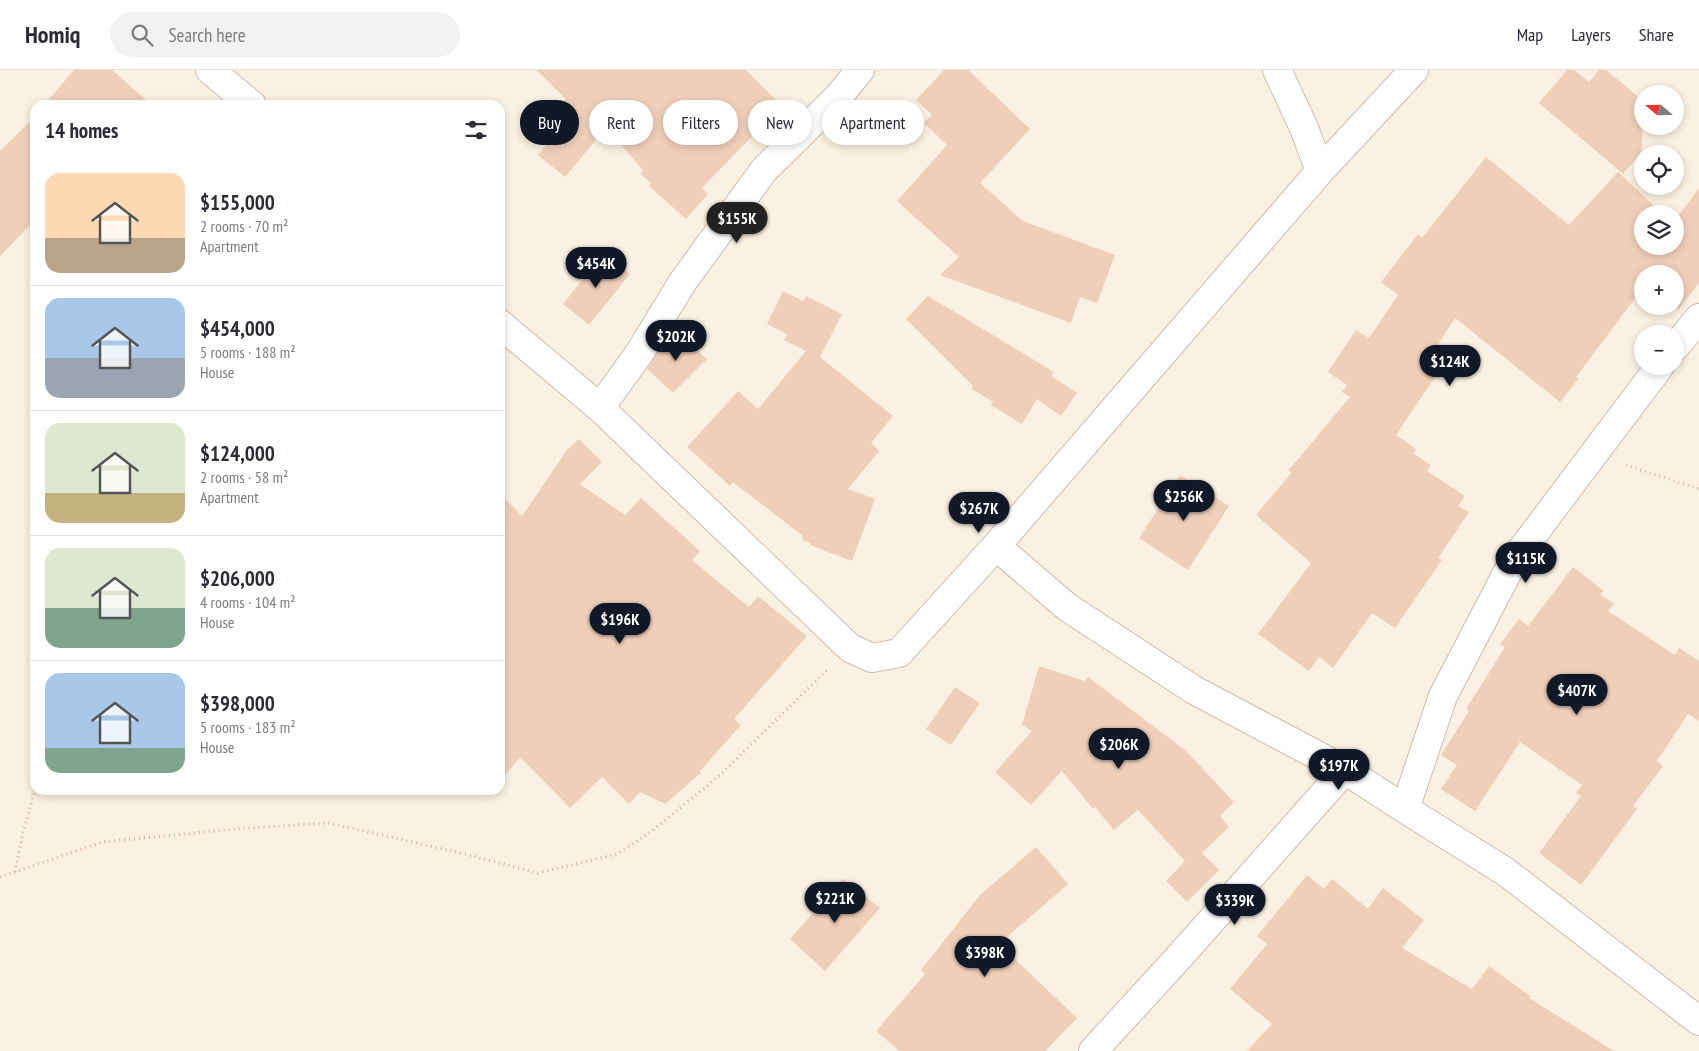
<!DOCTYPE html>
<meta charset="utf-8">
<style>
body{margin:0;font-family:"PT Sans Narrow",sans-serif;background:#f2f2f3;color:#2b2b33;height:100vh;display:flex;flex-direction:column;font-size:19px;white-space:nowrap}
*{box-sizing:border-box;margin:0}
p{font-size:16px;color:#7c7c81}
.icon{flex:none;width:28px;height:28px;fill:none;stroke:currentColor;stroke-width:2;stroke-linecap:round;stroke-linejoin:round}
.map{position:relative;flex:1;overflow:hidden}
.side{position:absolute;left:30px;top:30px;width:475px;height:695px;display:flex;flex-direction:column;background:#fff;border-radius:15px;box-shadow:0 2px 8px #0003}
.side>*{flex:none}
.hud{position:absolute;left:520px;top:30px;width:475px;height:45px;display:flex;gap:10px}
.needle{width:32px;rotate:290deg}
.fabs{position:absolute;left:1634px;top:15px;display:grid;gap:10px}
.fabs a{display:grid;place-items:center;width:50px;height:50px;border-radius:50%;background:#fff;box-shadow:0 2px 8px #0003;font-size:25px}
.price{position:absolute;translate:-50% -42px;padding:0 11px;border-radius:18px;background:#111827;color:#fff;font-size:16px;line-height:32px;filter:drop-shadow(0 1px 2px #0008)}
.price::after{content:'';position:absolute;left:50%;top:30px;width:15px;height:11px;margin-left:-8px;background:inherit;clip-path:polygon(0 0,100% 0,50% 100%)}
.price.active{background:#222;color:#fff}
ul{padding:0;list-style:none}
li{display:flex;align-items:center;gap:15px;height:125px;padding:0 15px}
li+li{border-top:1px solid #e1e1e2}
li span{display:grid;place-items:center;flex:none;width:140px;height:100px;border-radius:15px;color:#555}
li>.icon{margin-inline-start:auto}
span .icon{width:60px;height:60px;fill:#fffc;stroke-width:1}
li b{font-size:21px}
h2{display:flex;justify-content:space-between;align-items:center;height:60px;padding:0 15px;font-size:21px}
.pill{padding:0 18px;border-radius:22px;background:#fff;box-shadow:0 2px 8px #0003;font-size:18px;line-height:45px}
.pill.active{background:#111827;color:#fff}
header{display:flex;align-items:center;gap:30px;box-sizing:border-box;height:70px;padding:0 25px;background:#fff;border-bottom:1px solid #e1e1e2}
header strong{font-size:24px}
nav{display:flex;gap:28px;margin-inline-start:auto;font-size:18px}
.search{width:350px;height:45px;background:#f2f2f3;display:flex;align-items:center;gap:12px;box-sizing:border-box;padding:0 18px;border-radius:28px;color:#7c7c81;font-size:19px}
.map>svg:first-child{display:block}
.building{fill:#f0cfba}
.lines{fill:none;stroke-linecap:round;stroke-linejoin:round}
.minor-casing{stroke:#cebbac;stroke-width:30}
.path{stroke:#d4b39e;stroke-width:3;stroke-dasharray:1 4;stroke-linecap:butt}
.minor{stroke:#fff;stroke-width:28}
</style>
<header>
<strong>Homiq</strong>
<div class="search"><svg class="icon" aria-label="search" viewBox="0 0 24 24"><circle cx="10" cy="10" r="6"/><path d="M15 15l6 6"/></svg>Search here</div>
<nav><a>Map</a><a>Layers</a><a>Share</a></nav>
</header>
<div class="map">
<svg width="1699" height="981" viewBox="0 0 1699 981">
<rect width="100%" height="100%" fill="#fbf1e2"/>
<!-- building -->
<path class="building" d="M 74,0 L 112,0 L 152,35 L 44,35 Z
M 536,0 L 746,0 L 778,32 L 761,49 L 765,53 L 702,118 L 708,124 L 686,149 L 649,116 L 651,113 L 640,104 L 643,100 L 606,58 L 565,107 L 538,85 L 574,41 L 564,32 L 566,29 Z
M 944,0 L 968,0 L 1030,59 L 980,113 L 1023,151 L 1115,185 L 1097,233 L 1080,227 L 1071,253 L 940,205 L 959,187 L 897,131 L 947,75 L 924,53 L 932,45 L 916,30 Z
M 1567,0 L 1574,0 L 1589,12 L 1599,0 L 1606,0 L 1642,30 L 1642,81 L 1623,104 L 1539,33 Z
M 35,47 L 35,150 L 0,186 L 0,81 Z
M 1486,87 L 1569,155 L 1618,102 L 1663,144 L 1642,144 L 1642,176 L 1675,176 L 1675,150 L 1699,118 L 1699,213 L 1679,239 L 1675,236 L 1675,204 L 1642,204 L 1642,219 L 1576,307 L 1579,308 L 1560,332 L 1455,248 L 1423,298 L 1435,307 L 1396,365 L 1416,379 L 1413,383 L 1431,395 L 1427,401 L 1465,426 L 1458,436 L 1469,442 L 1438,488 L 1442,490 L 1395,558 L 1372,543 L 1333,598 L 1319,587 L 1309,601 L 1258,564 L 1311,493 L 1256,445 L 1292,402 L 1288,401 L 1350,327 L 1342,322 L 1347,315 L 1328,302 L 1356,260 L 1369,268 L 1398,225 L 1381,212 L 1418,164 L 1422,168 Z
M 604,183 L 630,204 L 589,255 L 563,234 Z
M 783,221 L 803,231 L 806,226 L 842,244 L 820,287 L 893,346 L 871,373 L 879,381 L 848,419 L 875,429 L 852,491 L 810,475 L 811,473 L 802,470 L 803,466 L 733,412 L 730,416 L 687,377 L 738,321 L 758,339 L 806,281 L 784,270 L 787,264 L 767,254 Z
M 928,226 L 1054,302 L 1051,306 L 1077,323 L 1061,346 L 1037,329 L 1022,354 L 991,335 L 993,332 L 972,319 L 973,316 L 906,249 Z
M 674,260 L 707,289 L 673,323 L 647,299 L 666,269 Z
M 579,369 L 602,392 L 580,414 L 625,445 L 641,428 L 700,481 L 692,490 L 749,537 L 758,526 L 807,566 L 734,649 L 741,655 L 700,701 L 701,703 L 665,734 L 640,722 L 629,734 L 602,707 L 570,738 L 520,687 L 500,711 L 500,424 L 522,446 L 567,380 Z
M 1180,405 L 1229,436 L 1188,500 L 1139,468 Z
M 1573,497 L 1604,521 L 1600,524 L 1614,534 L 1608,541 L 1675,585 L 1679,578 L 1699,591 L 1699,651 L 1688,644 L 1657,691 L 1663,696 L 1633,736 L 1637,739 L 1581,815 L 1539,783 L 1581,726 L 1576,723 L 1582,715 L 1520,672 L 1475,741 L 1441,719 L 1457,695 L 1441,685 L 1469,641 L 1466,639 L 1505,577 L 1500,574 L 1519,549 L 1528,556 Z
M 1039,596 L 1085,611 L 1088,607 L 1185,680 L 1234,732 L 1220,746 L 1229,757 L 1202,783 L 1219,800 L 1187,832 L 1166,811 L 1185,791 L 1138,740 L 1114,760 L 1095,737 L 1093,739 L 1062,701 L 1031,735 L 995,702 L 1032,661 L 1022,655 Z
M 955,617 L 980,633 L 951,675 L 926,659 Z
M 1036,777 L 1068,814 L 999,874 L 1077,948 L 1045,981 L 899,981 L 876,961 L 925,904 L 921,900 L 980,825 Z
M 1307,805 L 1324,819 L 1332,809 L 1368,839 L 1383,818 L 1424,850 L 1402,878 L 1472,919 L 1489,896 L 1530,926 L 1529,928 L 1614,981 L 1247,981 L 1272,954 L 1230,919 L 1267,874 L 1257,866 Z
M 843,809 L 880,838 L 825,901 L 790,869 Z"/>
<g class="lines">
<!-- minor casing -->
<g class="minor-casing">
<path id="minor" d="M 210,0 L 252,35
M 1277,0 L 1304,58 L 1320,101
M 500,254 L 600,338 L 850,578 L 872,588 L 899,583 L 996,476 L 1320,101 L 1414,0
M 1675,277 L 1699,248
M 600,338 L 640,282 L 682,213 L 764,100 L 838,27 L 860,0
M 996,476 L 1067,537 L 1194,620 L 1345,700 L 1405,739 L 1506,802 L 1699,951
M 1405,739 L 1443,626 L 1514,490 L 1660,296
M 1093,981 L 1180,886 L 1345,700"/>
</g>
<!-- path -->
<path class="path" d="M 1626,395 L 1699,419
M 15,802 L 23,762 L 35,720
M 0,807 L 103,772 L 234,759 L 329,753 L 469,785 L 538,803 L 617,784 L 651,762 L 719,706 L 828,599"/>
<!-- minor -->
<use href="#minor" class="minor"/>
</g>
</svg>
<div class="fabs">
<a><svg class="needle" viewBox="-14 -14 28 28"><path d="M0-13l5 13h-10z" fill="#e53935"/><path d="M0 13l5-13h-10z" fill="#7c7c81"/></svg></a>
<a><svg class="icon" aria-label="locate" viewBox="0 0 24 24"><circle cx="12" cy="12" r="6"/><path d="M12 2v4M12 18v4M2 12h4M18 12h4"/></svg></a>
<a><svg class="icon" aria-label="layers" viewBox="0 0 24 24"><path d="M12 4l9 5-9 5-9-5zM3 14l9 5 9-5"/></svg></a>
<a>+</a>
<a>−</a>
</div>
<b class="price active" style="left:737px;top:174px">$155K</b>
<b class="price" style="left:596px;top:219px">$454K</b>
<b class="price" style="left:676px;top:292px">$202K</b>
<b class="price" style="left:1450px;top:317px">$124K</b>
<b class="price" style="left:1184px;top:452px">$256K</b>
<b class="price" style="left:979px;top:464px">$267K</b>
<b class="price" style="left:1526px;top:514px">$115K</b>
<b class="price" style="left:620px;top:575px">$196K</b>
<b class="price" style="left:1577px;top:646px">$407K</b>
<b class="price" style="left:1119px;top:700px">$206K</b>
<b class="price" style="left:1339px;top:721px">$197K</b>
<b class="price" style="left:835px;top:854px">$221K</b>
<b class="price" style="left:1235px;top:856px">$339K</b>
<b class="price" style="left:985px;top:908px">$398K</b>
<div class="hud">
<a class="pill active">Buy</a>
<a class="pill">Rent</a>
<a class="pill">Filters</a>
<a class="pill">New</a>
<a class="pill">Apartment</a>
</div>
<section class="side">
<h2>14 homes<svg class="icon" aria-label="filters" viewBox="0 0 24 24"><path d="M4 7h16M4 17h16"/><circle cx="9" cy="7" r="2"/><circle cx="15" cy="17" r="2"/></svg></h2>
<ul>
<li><span style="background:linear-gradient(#ffd9b3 65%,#b9a48a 0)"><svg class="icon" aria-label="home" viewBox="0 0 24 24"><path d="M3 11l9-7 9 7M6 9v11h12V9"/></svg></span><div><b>$155,000</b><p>2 rooms · 70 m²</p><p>Apartment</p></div></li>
<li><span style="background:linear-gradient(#a9c7e8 60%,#9aa5b1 0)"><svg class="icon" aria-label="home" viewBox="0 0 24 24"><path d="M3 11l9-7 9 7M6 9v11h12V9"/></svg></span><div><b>$454,000</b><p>5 rooms · 188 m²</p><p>House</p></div></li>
<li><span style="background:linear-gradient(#dfe7d0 70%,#c2b280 0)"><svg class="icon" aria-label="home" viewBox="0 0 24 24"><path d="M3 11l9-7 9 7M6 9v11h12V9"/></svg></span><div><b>$124,000</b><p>2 rooms · 58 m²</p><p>Apartment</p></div></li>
<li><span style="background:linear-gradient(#dfe7d0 60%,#7fa58c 0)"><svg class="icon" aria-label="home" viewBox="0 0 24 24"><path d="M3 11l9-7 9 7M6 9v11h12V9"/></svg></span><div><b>$206,000</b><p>4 rooms · 104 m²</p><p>House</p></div></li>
<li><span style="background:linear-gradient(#a9c7e8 75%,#7fa58c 0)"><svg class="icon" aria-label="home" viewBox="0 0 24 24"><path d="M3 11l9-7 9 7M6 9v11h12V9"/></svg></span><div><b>$398,000</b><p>5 rooms · 183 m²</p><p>House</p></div></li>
</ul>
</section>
</div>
